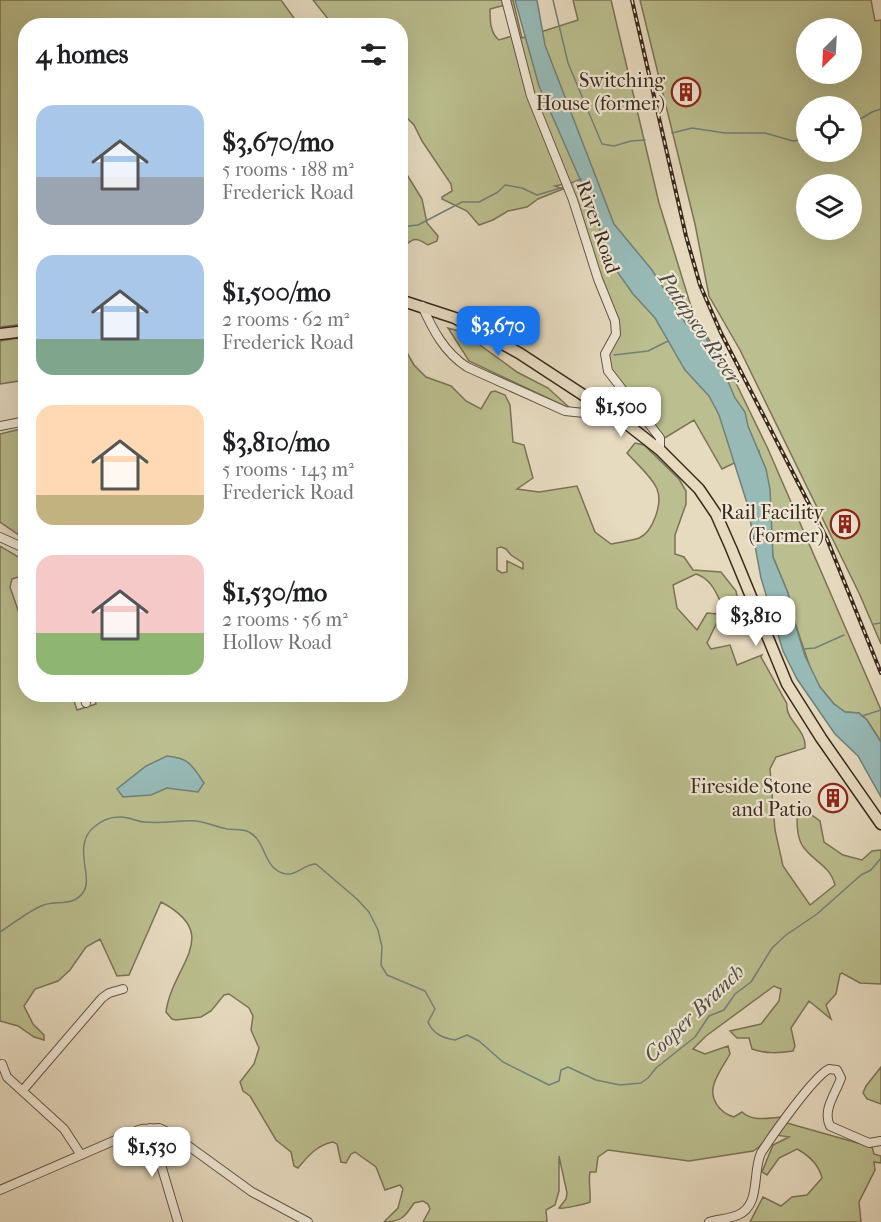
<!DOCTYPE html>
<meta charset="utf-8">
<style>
body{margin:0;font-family:"IM FELL French Canon",serif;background:#f6f6f6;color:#202124;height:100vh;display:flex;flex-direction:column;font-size:22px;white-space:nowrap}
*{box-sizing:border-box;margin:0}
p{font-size:20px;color:#757577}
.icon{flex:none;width:33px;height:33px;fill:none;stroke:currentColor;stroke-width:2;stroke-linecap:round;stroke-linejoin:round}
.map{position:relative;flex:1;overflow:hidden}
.sheet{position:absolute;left:18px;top:18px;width:390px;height:684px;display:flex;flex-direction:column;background:#fff;border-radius:24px;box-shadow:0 6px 24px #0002}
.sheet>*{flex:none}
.needle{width:39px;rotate:204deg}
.tools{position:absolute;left:796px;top:18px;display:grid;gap:12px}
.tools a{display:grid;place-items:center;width:66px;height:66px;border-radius:50%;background:#fff;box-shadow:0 6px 24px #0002;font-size:30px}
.price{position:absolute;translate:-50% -51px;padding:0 14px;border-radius:12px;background:#fff;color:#222;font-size:20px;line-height:39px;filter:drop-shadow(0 2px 3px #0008)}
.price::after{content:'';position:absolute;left:50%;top:36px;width:18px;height:14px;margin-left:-9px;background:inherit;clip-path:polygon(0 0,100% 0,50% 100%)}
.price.on{background:#1a73e8;color:#fff}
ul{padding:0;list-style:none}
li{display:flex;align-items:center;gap:18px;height:150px;padding:0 18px}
li span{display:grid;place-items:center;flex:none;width:168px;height:120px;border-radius:18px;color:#555}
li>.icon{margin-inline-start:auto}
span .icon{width:72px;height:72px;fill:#fffc;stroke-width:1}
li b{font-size:26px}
h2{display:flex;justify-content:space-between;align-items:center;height:72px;padding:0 18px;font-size:26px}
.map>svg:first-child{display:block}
.green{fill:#bbbe8e;stroke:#7b7355;stroke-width:1.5;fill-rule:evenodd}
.water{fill:#97bab7;stroke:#728079;stroke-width:1.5}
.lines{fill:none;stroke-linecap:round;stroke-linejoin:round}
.stream{stroke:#728079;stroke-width:1.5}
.minor-casing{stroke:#665445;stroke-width:10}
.major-casing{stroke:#3b281c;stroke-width:13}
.minor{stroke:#efe7d5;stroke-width:8}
.major{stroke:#e6dabf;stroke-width:10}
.rail-casing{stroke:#3b281c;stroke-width:4}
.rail{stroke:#efe7d5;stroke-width:1.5;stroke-dasharray:4.5;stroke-linecap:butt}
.labels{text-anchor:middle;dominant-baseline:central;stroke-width:4.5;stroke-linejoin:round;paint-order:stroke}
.poi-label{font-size:20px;fill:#3b281c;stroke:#efe7d5;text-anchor:end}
.street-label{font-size:20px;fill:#3b281c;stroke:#efe7d5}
.water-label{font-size:21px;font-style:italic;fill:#524c43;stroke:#efe7d5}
</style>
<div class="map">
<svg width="881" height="1222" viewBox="0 0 881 1222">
<rect width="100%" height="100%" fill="#e6dabf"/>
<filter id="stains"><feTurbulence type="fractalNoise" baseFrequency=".00333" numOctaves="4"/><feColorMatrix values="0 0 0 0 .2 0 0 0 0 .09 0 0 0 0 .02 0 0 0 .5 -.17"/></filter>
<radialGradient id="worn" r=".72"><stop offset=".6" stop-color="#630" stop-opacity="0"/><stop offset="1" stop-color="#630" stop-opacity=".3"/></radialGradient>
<!-- green -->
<path class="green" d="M 0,0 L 281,0 L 299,25 L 26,26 L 25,324 L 0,327 Z
M 313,0 L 513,0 L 522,38 L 578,20 L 573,0 L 611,0 L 659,203 L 694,316 L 734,379 L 768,449 L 881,710 L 881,742 L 867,720 L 859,713 L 845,712 L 834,704 L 820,687 L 812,673 L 793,617 L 788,593 L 773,557 L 759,451 L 722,469 L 694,420 L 663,439 L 611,370 L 609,355 L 619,335 L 569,183 L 555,186 L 563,189 L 538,199 L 527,207 L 508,211 L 493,220 L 479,225 L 467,211 L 442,199 L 442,197 L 452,191 L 451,184 L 422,141 L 414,125 L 401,112 L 400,26 L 333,25 ZM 505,5 L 512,36 L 499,40 C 490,33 490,20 490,9 Z
M 640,0 L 871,0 L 875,21 L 881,20 L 881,644 L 859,593 L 740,350 L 709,296 L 695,224 ZM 807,28 L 852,28 L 852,74 L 807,74 ZM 807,106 L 852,106 L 852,152 L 807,152 ZM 807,184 L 852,184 L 852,230 L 807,230 Z
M 401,165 L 422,199 L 427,223 L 438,236 L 437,241 L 428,245 C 413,235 413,240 401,248 Z
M 448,328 L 462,332 L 517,372 L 548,388 L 571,409 L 469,361 Z
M 25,337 L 25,380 L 0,384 L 0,341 Z
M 401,337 L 403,346 L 414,365 L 426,377 L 451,386 L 466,401 L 481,409 L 491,392 L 495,391 L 505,395 L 510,405 L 513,442 L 524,445 L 533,478 L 517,489 L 539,492 L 577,486 L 595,532 L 611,544 C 620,542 631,541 639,538 C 653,532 663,503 657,489 C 653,478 635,462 627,453 L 635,443 L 644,445 L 679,479 L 686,491 L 686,504 L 675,535 L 675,554 L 684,557 L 693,570 L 721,572 L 736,591 L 739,606 L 735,612 L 726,612 C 717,597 714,580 696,574 L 673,585 L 677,608 L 697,630 L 707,613 L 718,614 L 720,616 L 707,643 L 711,649 L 730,645 L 737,665 L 762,655 L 761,657 L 787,704 C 785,720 807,730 805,748 L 776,757 L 770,769 L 775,830 L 783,866 L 810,905 L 835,885 C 830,866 816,863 804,848 C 796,838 796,818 799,806 L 820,821 L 824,842 L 843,855 L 862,860 L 872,851 L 881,850 L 881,984 L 860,983 L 842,973 L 840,974 L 836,994 L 826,1005 L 831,1019 L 809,1001 L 791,1028 L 795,1046 L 793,1051 C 779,1053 766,1054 752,1049 L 749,1038 L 737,1038 L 730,1031 L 761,1024 L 779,1001 L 781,989 L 774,986 L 706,1036 L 693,1049 L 705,1054 L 728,1046 L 730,1054 C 725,1063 717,1074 714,1084 C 709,1099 720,1113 734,1117 L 742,1112 C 753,1122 768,1118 782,1117 L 780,1121 L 872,1147 L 874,1154 L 881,1156 L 881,1163 L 874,1162 L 875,1170 L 859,1202 L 861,1222 L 750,1222 L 763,1197 L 781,1206 L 792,1197 L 807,1195 L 822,1178 C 819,1165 808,1155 797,1149 L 779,1158 L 767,1175 L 762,1172 L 773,1145 L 789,1137 L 771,1134 L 759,1147 L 753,1151 L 689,1161 L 608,1150 L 598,1157 L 596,1172 L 590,1172 C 588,1183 591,1191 590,1202 C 585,1204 564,1209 559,1208 L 566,1199 L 567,1193 L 559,1156 L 559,1191 L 555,1205 L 546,1210 L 547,1222 L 423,1222 L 430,1209 L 428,1204 L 423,1201 L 414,1203 C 405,1217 401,1222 384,1222 L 398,1208 L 403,1189 L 400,1185 L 385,1190 L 376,1167 L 355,1152 L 351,1154 L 346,1163 L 341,1162 L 337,1144 L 333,1142 C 317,1145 308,1156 298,1168 L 294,1166 L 291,1152 L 276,1140 L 250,1096 L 243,1091 L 240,1082 L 254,1064 L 259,1048 L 251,1030 L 253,1016 L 249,1008 L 229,994 L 224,995 L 211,1011 L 201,1017 L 176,1020 L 172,1019 L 166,1012 C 172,965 224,935 161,902 L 129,975 L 117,976 L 100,939 L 86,947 L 70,970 L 58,981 L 35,989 L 24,1006 L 33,1024 L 44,1035 L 44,1040 L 34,1037 L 18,1026 L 0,1021 L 0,546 L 25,561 L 25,575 L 12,579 L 10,587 L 25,630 L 26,694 L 47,695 L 52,700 L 72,695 L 77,710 L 96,704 L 93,694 L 400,694 ZM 501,547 L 506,549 L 511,555 L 523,563 L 523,569 L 507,561 L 507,572 L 502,573 L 497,570 L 497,548 Z
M 25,428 L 26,428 L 25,539 L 0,522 L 0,434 Z
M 881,1067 L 881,1104 L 867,1099 L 863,1093 L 866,1086 Z"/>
<!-- water -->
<path class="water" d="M 515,0 L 537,0 L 545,45 L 614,224 L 652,270 L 686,324 L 706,338 L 716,353 L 735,398 L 745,412 L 748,426 L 766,469 L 770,489 L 773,557 L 788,593 L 793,617 L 805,656 L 820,687 L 834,704 L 845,712 L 859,713 L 867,720 L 881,742 L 881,797 L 858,756 L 835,734 L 797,679 L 783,651 L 761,578 L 747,503 L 719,415 L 709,396 L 685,370 L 655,318 L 633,294 L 616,270 L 603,240 L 594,211 L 539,86 Z
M 167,756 C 189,758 192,765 204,783 L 198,792 L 167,788 L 151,795 L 123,797 L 117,789 L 146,766 Z"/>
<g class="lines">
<!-- stream -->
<path class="stream" d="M 553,0 L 568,63 L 602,144 L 614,146 L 631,141 L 645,140
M 852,124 L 872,112 L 881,109
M 672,133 L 692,128 L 725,133 L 765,133 L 793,141 L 807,139
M 571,183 L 581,179
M 400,227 L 418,225 L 462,202 L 479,202 L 498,192 L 505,185 L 522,188 L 537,195 L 564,187
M 614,355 L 648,351 L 668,341
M 874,624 L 881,623
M 803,649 L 815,648 L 844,635
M 862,716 L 881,710
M 0,932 C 13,924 33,907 47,904 C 60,901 75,906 84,891 C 93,876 72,845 94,827 C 101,821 110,817 119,817 C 129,816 136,822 145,822 C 162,824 179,820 196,821 C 206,822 216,827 227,829 C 234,830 243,829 249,832 C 266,841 263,866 282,873 C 296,878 303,864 316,864 L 357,899 L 369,912 L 378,930 L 382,947 L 381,965 L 387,975 L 425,991 L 435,1009 L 428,1022 C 433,1034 443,1038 455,1040 L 467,1035 L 479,1041 L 503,1062 L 549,1085 L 559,1081 L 561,1070 L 568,1067 L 596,1080 L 620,1085 L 641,1083 L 648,1078 L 656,1068 L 695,1037 L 709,1016 L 724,1010 L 735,994 L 751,982 L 772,948 L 786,935 L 817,914 L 861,875 L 871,870 L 881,858"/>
<!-- minor casing -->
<g class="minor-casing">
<path id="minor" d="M 506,0 L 531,96 L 573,200 L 598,279 L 615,321 L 616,334 L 605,354 L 608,371 L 660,438 L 660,450
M 422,306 C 433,330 444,352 467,367 L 565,411 L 584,413 L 598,404
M 0,426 L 26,421
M 0,537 L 26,549
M 83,694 L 86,703
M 2,1064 L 7,1077 L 64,1129 L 81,1155
M 23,1090 L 102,998 L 109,993 L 123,989
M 150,1128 L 178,1222
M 0,1190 L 141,1129 L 159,1128 L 172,1134 L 252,1192 L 308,1222
M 709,1222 C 718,1219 729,1219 738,1215 C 761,1205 752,1173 761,1153 C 772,1136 813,1077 829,1069 L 837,1070 L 841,1078 C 836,1093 822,1110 830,1126 L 869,1143 L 881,1141"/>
</g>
<!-- major casing -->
<g class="major-casing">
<path id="major" d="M 400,300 L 455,318 L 519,353 L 623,421 L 660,450 L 699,489 L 716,514 L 731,548 L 787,684 L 821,738 L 881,824
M 0,334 L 26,331"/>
</g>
<!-- minor -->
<use href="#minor" class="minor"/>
<!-- major -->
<use href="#major" class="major"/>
<!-- rail casing -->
<g class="rail-casing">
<path id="rail" d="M 632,0 L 686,236 L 700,285 L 721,333 L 827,539 L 881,673"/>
</g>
<!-- rail -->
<use href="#rail" class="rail"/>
</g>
<!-- icons -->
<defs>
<g id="building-ring" transform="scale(1.5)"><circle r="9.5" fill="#efe7d5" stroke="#8f2418" stroke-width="1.5"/><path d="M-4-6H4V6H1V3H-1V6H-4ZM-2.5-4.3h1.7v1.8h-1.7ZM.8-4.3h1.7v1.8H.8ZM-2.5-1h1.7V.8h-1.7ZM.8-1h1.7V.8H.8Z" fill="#8f2418"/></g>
</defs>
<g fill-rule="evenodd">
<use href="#building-ring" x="686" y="92"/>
<use href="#building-ring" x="845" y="524"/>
<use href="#building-ring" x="833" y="798"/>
</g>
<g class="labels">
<!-- poi labels -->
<g class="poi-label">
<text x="665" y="80">Switching<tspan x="665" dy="23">House (former)</tspan></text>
<text x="824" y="512">Rail Facility<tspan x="824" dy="23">(Former)</tspan></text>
<text x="812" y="786">Fireside Stone<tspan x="812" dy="23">and Patio</tspan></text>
</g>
<!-- street labels -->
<g class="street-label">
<text transform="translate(598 227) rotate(71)">River Road</text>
</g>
<!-- water labels -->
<g class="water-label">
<text transform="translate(700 328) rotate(56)">Patapsco River</text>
<text transform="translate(694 1013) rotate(-44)">Cooper Branch</text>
</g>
</g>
<rect width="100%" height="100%" filter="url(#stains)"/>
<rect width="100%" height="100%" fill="url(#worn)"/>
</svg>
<div class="tools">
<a><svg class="needle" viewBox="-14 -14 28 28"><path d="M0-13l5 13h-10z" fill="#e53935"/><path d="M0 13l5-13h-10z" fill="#757577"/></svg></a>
<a><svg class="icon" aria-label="locate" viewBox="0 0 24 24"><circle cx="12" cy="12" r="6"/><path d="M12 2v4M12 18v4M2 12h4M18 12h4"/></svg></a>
<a><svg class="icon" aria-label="layers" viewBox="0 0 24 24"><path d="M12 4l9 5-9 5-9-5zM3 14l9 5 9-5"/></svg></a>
</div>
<b class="price on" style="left:498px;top:357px">$3,670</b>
<b class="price" style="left:621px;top:438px">$1,500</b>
<b class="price" style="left:756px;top:647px">$3,810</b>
<b class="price" style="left:152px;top:1178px">$1,530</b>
<section class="sheet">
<h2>4 homes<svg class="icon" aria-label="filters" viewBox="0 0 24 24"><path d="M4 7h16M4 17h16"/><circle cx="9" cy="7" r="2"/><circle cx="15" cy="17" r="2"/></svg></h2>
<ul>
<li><span style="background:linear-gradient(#a9c7e8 60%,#9aa5b1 0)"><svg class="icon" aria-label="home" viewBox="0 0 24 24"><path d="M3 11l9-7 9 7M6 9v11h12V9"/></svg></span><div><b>$3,670/mo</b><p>5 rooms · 188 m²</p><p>Frederick Road</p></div></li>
<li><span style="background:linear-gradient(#a9c7e8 70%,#7fa58c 0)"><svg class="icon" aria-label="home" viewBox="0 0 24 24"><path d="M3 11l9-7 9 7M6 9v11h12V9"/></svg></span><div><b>$1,500/mo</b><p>2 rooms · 62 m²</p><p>Frederick Road</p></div></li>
<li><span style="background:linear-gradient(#ffd9b3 75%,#c2b280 0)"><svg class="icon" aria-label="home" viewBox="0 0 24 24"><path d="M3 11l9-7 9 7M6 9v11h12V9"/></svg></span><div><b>$3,810/mo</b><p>5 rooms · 143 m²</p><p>Frederick Road</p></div></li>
<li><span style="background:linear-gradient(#f6c9c9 65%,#8fb573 0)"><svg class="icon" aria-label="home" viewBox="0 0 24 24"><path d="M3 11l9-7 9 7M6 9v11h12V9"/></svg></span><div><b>$1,530/mo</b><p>2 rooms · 56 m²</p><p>Hollow Road</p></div></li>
</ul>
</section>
</div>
